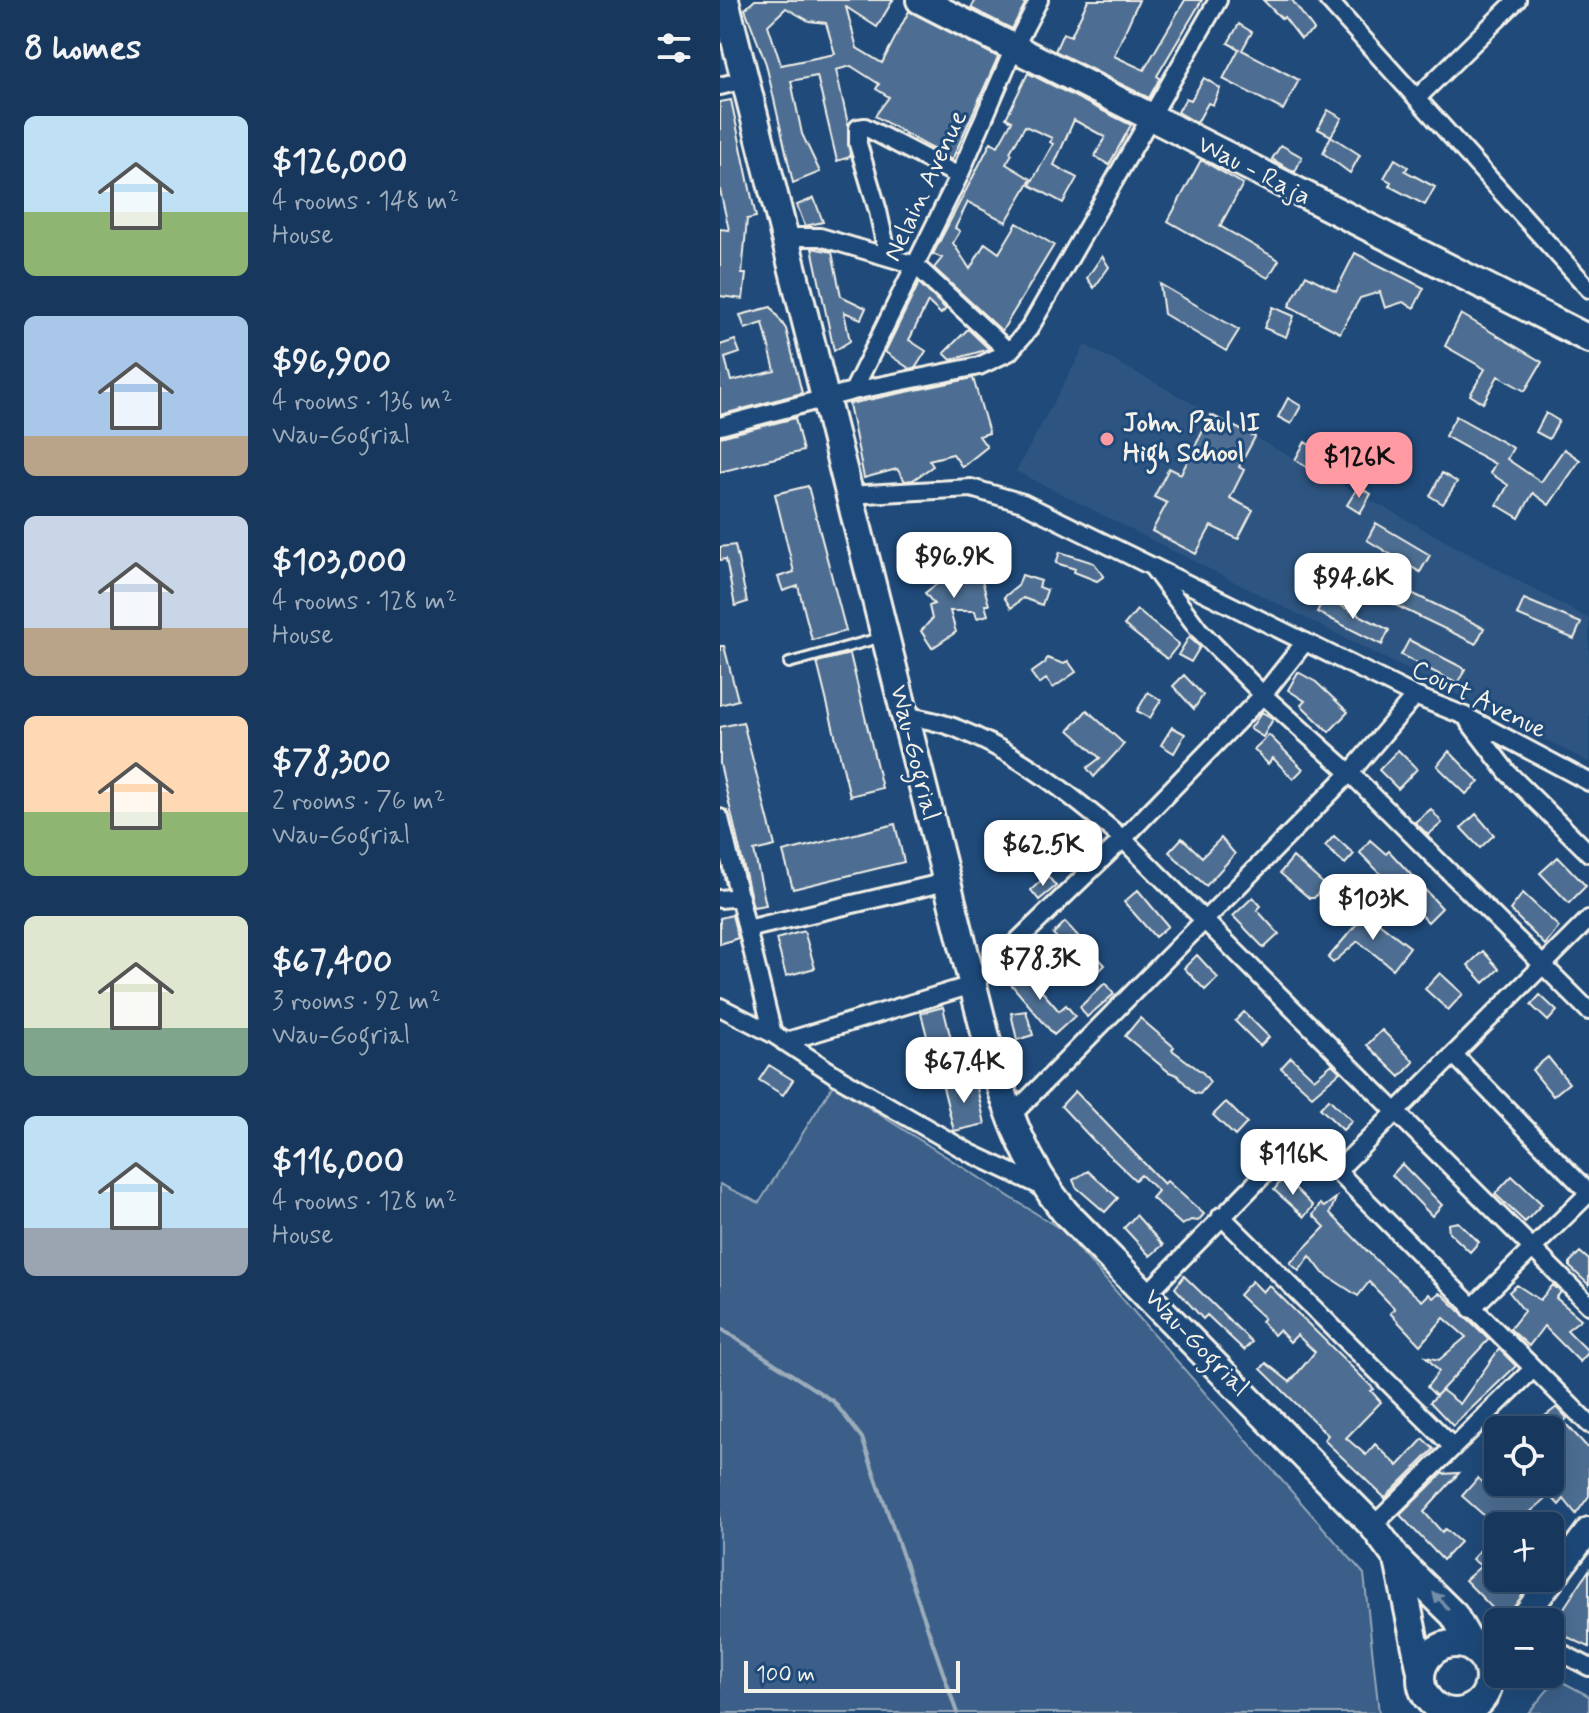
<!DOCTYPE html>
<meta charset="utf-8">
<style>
body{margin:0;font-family:Mynerve,sans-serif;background:#203f62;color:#f1f3f6;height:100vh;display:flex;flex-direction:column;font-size:30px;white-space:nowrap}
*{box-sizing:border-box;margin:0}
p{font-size:26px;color:#9eacbb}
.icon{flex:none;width:44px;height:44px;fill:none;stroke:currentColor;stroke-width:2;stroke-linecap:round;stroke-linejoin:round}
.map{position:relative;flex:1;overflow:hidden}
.drawer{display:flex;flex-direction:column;background:#17385c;width:720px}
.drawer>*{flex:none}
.controls{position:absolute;left:764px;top:1416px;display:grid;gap:16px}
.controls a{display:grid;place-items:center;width:80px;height:80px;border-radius:12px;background:#17385c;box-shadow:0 8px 32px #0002,0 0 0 2px #365272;font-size:40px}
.scale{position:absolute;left:24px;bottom:20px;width:216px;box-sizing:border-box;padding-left:8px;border:4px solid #f4f1e8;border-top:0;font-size:22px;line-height:28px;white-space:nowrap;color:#f4f1e8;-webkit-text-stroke:6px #1f4a7a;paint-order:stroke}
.price{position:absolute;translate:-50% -68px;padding:0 18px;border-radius:16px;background:#fff;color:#222;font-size:26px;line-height:52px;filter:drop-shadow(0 2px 4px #0008)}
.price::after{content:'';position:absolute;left:50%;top:48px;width:24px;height:18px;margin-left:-12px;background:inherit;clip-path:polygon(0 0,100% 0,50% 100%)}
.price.selected{background:#ff9aa2;color:#111}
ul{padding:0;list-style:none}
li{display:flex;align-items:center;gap:24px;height:200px;padding:0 24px}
li span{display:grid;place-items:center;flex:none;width:224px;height:160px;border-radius:12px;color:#555}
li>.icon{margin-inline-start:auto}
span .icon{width:96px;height:96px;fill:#fffc;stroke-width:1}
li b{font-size:34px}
h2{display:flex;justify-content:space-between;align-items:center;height:96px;padding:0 24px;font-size:34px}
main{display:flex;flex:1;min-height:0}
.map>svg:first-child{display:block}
.built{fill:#2d5581}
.green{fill:#3a5f88;stroke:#97a8b8;stroke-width:2}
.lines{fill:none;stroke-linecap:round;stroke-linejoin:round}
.stream{stroke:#9cacbb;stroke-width:4}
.building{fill:#4d6e92;stroke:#f4f1e8;stroke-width:2;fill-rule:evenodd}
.lane-casing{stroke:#f4f1e8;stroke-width:14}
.street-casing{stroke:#f4f1e8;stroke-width:22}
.secondary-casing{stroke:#f4f1e8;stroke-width:30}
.primary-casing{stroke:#f4f1e8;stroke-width:32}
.lane{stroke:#1f4a7a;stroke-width:8}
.street{stroke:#1f4a7a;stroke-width:16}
.secondary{stroke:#1f4a7a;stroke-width:24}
.primary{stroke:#1f4a7a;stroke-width:26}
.oneway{fill:#748da6}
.poi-dot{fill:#ff9aa2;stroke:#1f4a7a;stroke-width:3}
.labels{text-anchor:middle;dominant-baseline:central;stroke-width:6;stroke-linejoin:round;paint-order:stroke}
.street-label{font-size:26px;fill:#f4f1e8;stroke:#1f4a7a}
.poi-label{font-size:26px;font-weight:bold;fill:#f4f1e8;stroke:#1f4a7a;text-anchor:start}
</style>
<main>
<section class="drawer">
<h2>8 homes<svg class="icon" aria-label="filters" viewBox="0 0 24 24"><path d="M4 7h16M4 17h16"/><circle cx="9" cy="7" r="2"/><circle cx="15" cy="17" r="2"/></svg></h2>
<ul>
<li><span style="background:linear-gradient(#bfe0f5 60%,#8fb573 0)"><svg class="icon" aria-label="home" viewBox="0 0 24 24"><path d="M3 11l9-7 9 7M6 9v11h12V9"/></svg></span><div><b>$126,000</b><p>4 rooms · 148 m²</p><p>House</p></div></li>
<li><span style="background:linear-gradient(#a9c7e8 75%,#b9a48a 0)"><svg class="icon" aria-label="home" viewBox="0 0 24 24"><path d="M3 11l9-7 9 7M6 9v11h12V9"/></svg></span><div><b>$96,900</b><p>4 rooms · 136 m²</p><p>Wau-Gogrial</p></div></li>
<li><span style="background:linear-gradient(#c9d6e8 70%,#b9a48a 0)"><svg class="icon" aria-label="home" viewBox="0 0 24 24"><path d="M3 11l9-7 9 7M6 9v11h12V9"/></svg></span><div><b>$103,000</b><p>4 rooms · 128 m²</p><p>House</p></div></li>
<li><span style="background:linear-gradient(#ffd9b3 60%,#8fb573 0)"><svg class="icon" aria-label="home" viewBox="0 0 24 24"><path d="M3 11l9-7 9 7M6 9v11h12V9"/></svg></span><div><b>$78,300</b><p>2 rooms · 76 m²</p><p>Wau-Gogrial</p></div></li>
<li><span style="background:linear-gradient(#dfe7d0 70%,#7fa58c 0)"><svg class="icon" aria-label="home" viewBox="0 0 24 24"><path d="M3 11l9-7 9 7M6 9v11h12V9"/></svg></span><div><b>$67,400</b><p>3 rooms · 92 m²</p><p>Wau-Gogrial</p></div></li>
<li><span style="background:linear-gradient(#bfe0f5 70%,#9aa5b1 0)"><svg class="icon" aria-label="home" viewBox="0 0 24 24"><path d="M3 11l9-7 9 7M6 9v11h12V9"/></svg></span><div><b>$116,000</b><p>4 rooms · 128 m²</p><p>House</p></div></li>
</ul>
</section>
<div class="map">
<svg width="869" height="1713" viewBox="0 0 869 1713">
<rect width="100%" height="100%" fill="#1f4a7a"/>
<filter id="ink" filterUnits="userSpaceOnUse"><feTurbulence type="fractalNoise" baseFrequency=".0125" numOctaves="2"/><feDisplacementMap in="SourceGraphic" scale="16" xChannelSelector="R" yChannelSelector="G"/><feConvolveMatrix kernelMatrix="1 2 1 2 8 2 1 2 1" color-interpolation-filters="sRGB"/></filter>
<g filter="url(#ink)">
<!-- built -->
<path class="built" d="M 365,345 L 869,619 L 869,762 L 296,471 Z"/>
<!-- green -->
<path class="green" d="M 113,1085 L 342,1230 L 644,1574 L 659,1713 L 0,1713 L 0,1184 L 39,1203 Z
M 837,1679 L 869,1696 L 869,1713 L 808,1713 Z"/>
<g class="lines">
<!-- stream -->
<path class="stream" d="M 0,1328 L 114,1402 L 142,1438 L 237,1713"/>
</g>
<!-- building -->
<path class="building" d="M 35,0 L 173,0 L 157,27 L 126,7 L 137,48 L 162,63 L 189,11 L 278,57 L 232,160 L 155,116 L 169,97 L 156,89 L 159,84 L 131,66 L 116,70 L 128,124 L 130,157 L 117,161 L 97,76 L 71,81 L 82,134 L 100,172 L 73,183 L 46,64 L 25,9 ZM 66,8 L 89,21 L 106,23 L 115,54 L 61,65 L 48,25 Z
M 256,0 L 299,0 L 305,4 L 292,29 L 251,8 Z
M 368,0 L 419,0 L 394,56 L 424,70 L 465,0 L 482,0 L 437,76 L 440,78 L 429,98 L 335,51 L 343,33 L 351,36 Z
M 543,0 L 572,0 L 594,30 L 581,39 L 564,17 L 562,19 Z
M 519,24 L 532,32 L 522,50 L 579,80 L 563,110 L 503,79 L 519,49 L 508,43 Z
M 308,73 L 411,125 L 389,165 L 375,156 L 385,137 L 354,120 L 334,165 L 357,178 L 343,203 L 310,185 L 333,144 L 330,142 L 332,138 L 305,126 L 290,152 L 292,154 L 286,164 L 311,179 L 286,222 L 248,202 L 235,228 L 240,231 L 233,243 L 250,269 L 265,243 L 279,253 L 297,223 L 334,245 L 282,331 L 214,268 L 222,258 L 213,254 L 271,142 L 278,146 L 292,121 L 286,118 Z
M 484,78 L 500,88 L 493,105 L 488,103 L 477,123 L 458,112 L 466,98 L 471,100 Z
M 11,100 L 36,217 L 27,219 L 22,274 L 26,274 L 23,299 L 0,296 L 0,229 L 9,230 L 0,190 L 0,102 Z
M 608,110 L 622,118 L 611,136 L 598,129 Z
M 611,136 L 640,155 L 630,173 L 603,153 Z
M 561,145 L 582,157 L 575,172 L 552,159 Z
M 675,159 L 688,167 L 685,171 L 715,187 L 705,205 L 669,186 L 671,182 L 664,178 Z
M 481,160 L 523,184 L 500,226 L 559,260 L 548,278 L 448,221 Z
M 94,198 L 103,222 L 85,226 L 77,205 Z
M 92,248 L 112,252 L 121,296 L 146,308 L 141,319 L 124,312 L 130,341 L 114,351 Z
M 635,253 L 704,288 L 694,308 L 683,302 L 665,308 L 660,292 L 640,298 L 620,333 L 569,306 L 586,275 L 616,291 Z
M 382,256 L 389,267 L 374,288 L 367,278 Z
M 199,283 L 226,309 L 221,314 L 208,302 L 189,340 L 206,351 L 196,367 L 190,369 L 165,352 Z
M 440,284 L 519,330 L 506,351 L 444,314 Z
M 51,307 L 66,329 L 82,393 L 0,415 L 0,345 L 15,340 L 20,353 L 5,358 L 11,381 L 55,371 L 43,323 L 25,329 L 20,315 Z
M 553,307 L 574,316 L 566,337 L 544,328 Z
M 741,314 L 822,362 L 805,391 L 778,376 L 763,403 L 750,395 L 765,369 L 725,346 Z
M 248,329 L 269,349 L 231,360 L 224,353 Z
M 253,378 L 269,433 L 259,436 L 267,447 L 242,467 L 233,454 L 209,460 L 213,466 L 193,480 L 185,481 L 177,469 L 144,478 L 129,404 Z
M 568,398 L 581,406 L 571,424 L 558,417 Z
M 826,413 L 839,421 L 829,439 L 816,432 Z
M 491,415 L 535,437 L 519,467 L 524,470 L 510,498 L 533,510 L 518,539 L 491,526 L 476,554 L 432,531 L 447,503 L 434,497 L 449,468 L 461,474 Z
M 736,416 L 793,448 L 787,459 L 821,482 L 844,449 L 860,460 L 829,505 L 813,493 L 799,518 L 777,505 L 788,485 L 770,473 L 775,464 L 725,436 Z
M 75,418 L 83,451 L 0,472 L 0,437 Z
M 585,442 L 598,450 L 588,468 L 575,460 Z
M 722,473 L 737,482 L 723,504 L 710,496 Z
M 88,486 L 126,631 L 92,640 L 78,586 L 63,591 L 58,577 L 74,572 L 55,494 Z
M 638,487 L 651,494 L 640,513 L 627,505 Z
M 656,523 L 710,555 L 700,572 L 647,540 Z
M 15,545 L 27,602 L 15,606 L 6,559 L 0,560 L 0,547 Z
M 340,552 L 374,563 L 384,576 L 377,581 L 354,572 L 355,569 L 336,563 Z
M 240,558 L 246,581 L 258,566 L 269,605 L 265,605 L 268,615 L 257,618 L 255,611 L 230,611 L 236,632 L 212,648 L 201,631 L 212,619 L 209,606 L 214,604 L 205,593 L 223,579 L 219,564 Z
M 302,575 L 321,581 L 319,587 L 327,590 L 322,605 L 303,598 L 291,608 L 284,597 L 298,586 Z
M 677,586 L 764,628 L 756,644 L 669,602 Z
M 604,597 L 669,630 L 662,645 L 597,612 Z
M 804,599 L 861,623 L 854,639 L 797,615 Z
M 417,610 L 459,644 L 447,659 L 404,625 Z
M 469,637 L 480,647 L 471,662 L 458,655 Z
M 689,640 L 745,669 L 738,684 L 681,655 Z
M 0,646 L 4,646 L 18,700 L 0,705 Z
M 130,654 L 162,788 L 130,796 L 97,662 Z
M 327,658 L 344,664 L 348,661 L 356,672 L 333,688 L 326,679 L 319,684 L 311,673 L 325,663 Z
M 578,672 L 596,682 L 628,712 L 609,732 L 581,705 L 585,701 L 568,690 Z
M 464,675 L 483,695 L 474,709 L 453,686 Z
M 428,692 L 441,700 L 430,718 L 417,711 Z
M 367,710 L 404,744 L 374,777 L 367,768 L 380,758 L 349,730 Z
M 542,712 L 553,719 L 543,737 L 530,729 Z
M 23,722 L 55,846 L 34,851 L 46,905 L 33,907 L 0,764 L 0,727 Z
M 452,727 L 465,734 L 454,753 L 441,745 Z
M 549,735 L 583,769 L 573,779 L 553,758 L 548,764 L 534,749 Z
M 678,750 L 697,769 L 678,789 L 659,770 Z
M 729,751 L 759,782 L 746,794 L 717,766 Z
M 711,809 L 722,823 L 708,835 L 695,822 Z
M 756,814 L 774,835 L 760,848 L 741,828 Z
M 175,824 L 184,862 L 73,889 L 63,852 Z
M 614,836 L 634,854 L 625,864 L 605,846 Z
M 462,838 L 482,857 L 501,838 L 515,854 L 486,886 L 449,852 Z
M 650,840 L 666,854 L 669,851 L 722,908 L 708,922 L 640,853 Z
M 573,857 L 605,885 L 594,898 L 589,898 L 560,873 Z
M 838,857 L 866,886 L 849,903 L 820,873 Z
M 327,875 L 336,886 L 319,900 L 311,890 Z
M 418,890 L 448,926 L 435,937 L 404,902 Z
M 803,893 L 839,927 L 825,945 L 790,910 Z
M 533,897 L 541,906 L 537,910 L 559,934 L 544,948 L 513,916 Z
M 646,913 L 690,947 L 673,969 L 638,941 L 613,963 L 608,958 Z
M 12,915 L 18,938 L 0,944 L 0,918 Z
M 345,922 L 385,965 L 374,976 L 333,934 Z
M 84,931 L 95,968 L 66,976 L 56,939 Z
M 763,951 L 779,969 L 764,983 L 748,965 Z
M 477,955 L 498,978 L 485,990 L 464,968 Z
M 300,966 L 339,1011 L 346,1005 L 355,1016 L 334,1035 L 286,978 Z
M 720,973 L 743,994 L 728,1010 L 705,989 Z
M 385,983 L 394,994 L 367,1017 L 360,1007 Z
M 820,995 L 837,1011 L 828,1021 L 811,1005 Z
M 223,1007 L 233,1047 L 211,1052 L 201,1013 Z
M 306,1011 L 313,1035 L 297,1040 L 291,1013 Z
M 524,1012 L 549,1037 L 540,1046 L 515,1021 Z
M 420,1018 L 454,1047 L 452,1050 L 483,1073 L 490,1082 L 480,1094 L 474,1093 L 457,1075 L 449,1072 L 405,1036 Z
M 662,1030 L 694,1062 L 680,1077 L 647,1045 Z
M 571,1057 L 594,1079 L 612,1064 L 620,1072 L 592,1096 L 561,1068 Z
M 828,1057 L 849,1083 L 833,1096 L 812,1070 Z
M 49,1065 L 73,1080 L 63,1095 L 39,1080 Z
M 255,1079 L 265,1124 L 234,1131 L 223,1087 Z
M 355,1091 L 444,1184 L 447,1181 L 484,1214 L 478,1221 L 471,1220 L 462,1225 L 432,1198 L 438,1191 L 421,1175 L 415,1180 L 373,1140 L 341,1106 Z
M 609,1099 L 632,1121 L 623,1130 L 600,1108 Z
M 506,1102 L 527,1123 L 515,1136 L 493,1115 Z
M 682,1164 L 722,1205 L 712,1216 L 672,1175 Z
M 368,1171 L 398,1198 L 385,1212 L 356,1187 L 353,1180 Z
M 792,1176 L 822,1204 L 805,1222 L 775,1194 Z
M 564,1177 L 593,1206 L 584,1217 L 554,1190 Z
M 616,1198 L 610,1213 L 658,1262 L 702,1301 L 709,1294 L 713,1298 L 719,1293 L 723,1295 L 769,1339 L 716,1396 L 707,1387 L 719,1371 L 706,1357 L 719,1360 L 746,1337 L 724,1318 L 700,1345 L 670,1313 L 675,1309 L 649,1282 L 638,1296 L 603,1273 L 590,1256 L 579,1271 L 570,1263 L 605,1227 L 593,1215 L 600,1204 L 604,1207 Z
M 416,1215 L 443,1245 L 430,1256 L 404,1228 Z
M 738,1222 L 759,1242 L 750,1252 L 729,1232 L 728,1224 Z
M 860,1252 L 869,1260 L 869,1285 L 850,1267 L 850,1262 Z
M 464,1276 L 532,1342 L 524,1350 L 487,1315 L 483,1319 L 455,1288 Z
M 532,1281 L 543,1292 L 549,1285 L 654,1389 L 651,1391 L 661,1402 L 626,1438 L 646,1455 L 655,1444 L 678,1466 L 703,1439 L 714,1449 L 665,1498 L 604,1440 L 608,1435 L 541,1369 L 546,1363 L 570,1382 L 595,1352 L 577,1335 L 570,1342 L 559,1330 L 554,1335 L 541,1321 L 544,1318 L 519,1295 Z
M 797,1285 L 820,1300 L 833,1285 L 841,1292 L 836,1298 L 861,1319 L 847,1330 L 869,1352 L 860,1362 L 824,1326 L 809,1346 L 790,1329 L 804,1311 L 789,1292 Z
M 779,1349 L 796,1366 L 733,1426 L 710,1402 L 722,1390 L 740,1404 Z
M 837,1407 L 847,1418 L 844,1422 L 869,1449 L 869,1496 L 856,1514 L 844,1499 L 839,1505 L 830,1495 L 801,1520 L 806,1526 L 776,1526 L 742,1496 L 758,1478 L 769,1490 L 776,1482 L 830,1482 L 830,1430 L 806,1430 Z
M 739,1473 L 704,1512 L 722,1532 L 725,1529 L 740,1542 L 723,1560 L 680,1515 L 722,1474 Z
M 778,1530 L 778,1578 L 814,1578 L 785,1621 L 745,1580 L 761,1566 L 752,1559 Z
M 869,1570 L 869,1647 L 830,1629 Z"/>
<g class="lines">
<!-- lane casing -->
<g class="lane-casing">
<path id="lane" d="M 69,663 L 163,637"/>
</g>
<!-- street casing -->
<g class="street-casing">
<path id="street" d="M 608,0 L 869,289
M 0,86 L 24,80
M 697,98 L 797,0
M 66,237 L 100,237 L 195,265 L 289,352
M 168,257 L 158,211 L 138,144 L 138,128 L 145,127 L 239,176
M 133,391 L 239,176 L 294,48 L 319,0
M 0,426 L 133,391 L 259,366 L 289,352 L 309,329 L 498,0
M 128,495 L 251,488 L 303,503 L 695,696 L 745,716 L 869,782
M 433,568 L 479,630 L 543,695 L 630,773 L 869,1011
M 184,715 C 202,719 222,722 238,729 C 301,754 352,796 403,839 L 869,1305
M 749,722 L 788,773 L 869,853
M 0,818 L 27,929 L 226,882
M 0,899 L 20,897
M 27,929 L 53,1034 L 120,1078 L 250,1153 L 325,1188
M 0,1007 L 53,1034
M 64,1042 L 252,985 L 403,839 L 543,695 L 585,642
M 735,1056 L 869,1193 L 751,1309
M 290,1117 L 630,773 L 695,696
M 617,1171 L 869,919
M 501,1216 L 733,1447
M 428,1293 L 563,1155 L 572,1149 L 589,1148 L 617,1171 L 869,1424
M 653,1526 L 812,1370
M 830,1647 L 869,1667"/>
</g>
<!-- secondary casing -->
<g class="secondary-casing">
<path id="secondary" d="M 800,1622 L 869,1530
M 765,1662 L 778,1647"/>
</g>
<!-- primary casing -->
<g class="primary-casing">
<path id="primary" d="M 5,0 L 269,1049 C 287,1110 304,1162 345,1212 L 653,1526 L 678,1560 L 734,1615 L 754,1650
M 200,0 L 869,339
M 678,1560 L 701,1672
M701 1678a34 34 0 1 1 68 0a34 34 0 1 1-68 0Z"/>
</g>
<!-- lane -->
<use href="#lane" class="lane"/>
<!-- street -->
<use href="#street" class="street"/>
<!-- secondary -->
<use href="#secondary" class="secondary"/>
<!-- primary -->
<use href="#primary" class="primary"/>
</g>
<!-- one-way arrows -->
<defs><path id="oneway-solid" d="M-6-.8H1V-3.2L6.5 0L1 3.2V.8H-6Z" transform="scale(2)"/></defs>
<use class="oneway" href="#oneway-solid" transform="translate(721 1601) rotate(-133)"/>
</g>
<!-- markers -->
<circle class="poi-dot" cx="387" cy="439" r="8"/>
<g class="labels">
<!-- street labels -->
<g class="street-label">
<text transform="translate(534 171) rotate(27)">Wau - Raja</text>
<text transform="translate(206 186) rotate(-65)">Nelain Avenue</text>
<text transform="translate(759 700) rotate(26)">Court Avenue</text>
<text transform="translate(194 753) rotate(76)">Wau-Gogrial</text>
<text transform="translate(476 1343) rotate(46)">Wau-Gogrial</text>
</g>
<!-- poi labels -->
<g class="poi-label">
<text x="403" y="424">John Paul II<tspan x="403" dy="30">High School</tspan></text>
</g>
</g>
</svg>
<div class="controls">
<a><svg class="icon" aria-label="locate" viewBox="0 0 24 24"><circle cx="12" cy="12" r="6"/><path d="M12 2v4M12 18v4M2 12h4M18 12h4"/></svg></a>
<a>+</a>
<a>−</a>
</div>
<div class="scale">100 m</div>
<b class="price selected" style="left:639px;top:500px">$126K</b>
<b class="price" style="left:234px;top:600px">$96.9K</b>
<b class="price" style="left:633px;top:621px">$94.6K</b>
<b class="price" style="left:323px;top:888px">$62.5K</b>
<b class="price" style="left:653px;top:942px">$103K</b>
<b class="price" style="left:320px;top:1002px">$78.3K</b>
<b class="price" style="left:244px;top:1105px">$67.4K</b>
<b class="price" style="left:573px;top:1197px">$116K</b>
</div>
</main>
